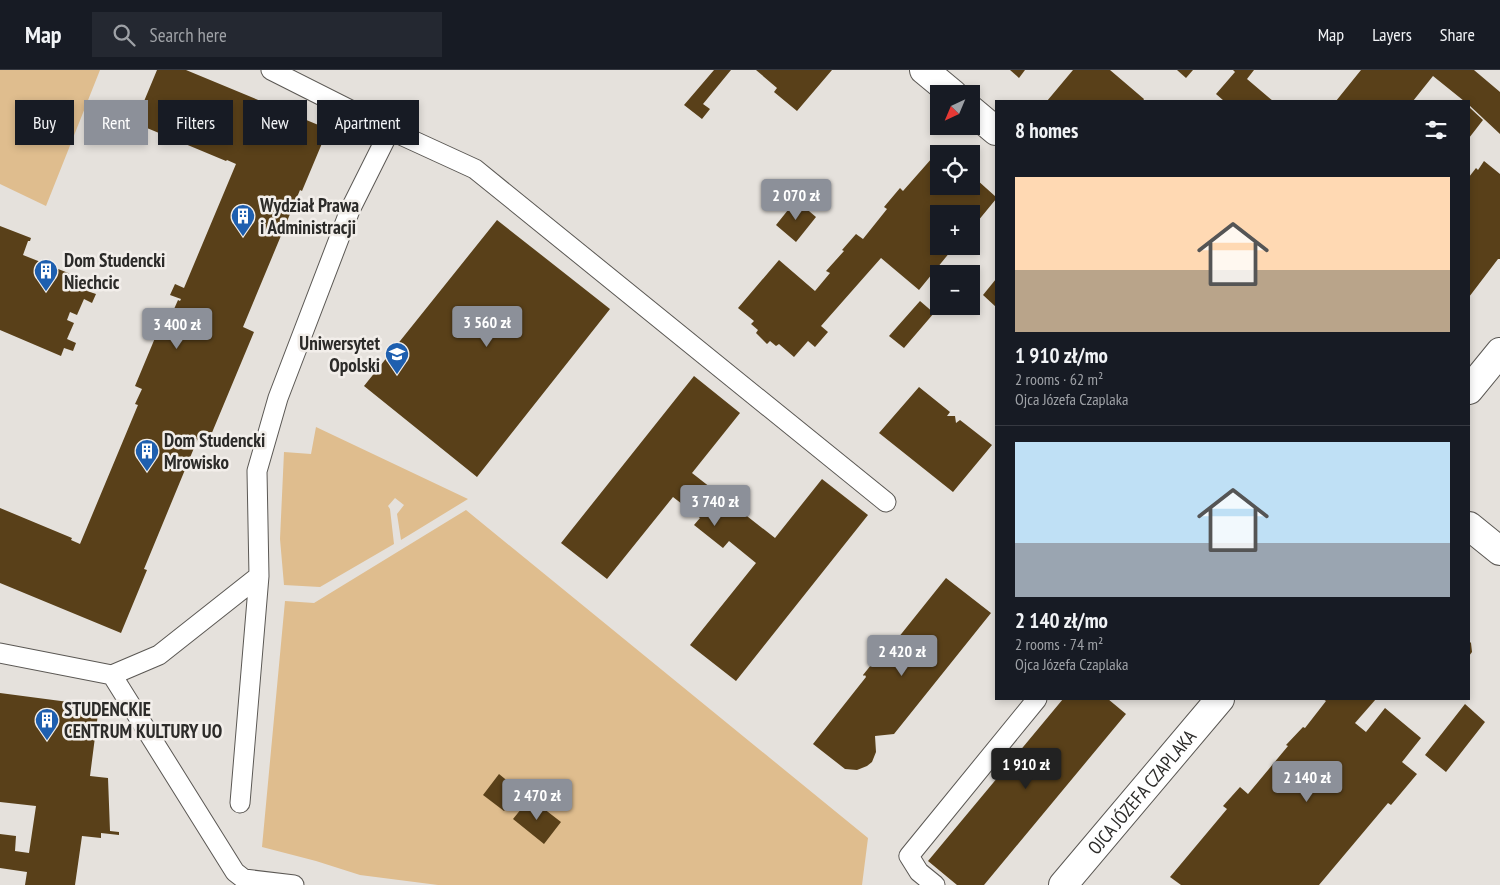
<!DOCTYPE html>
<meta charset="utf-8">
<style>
body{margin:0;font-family:"PT Sans Narrow",sans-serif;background:#242831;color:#f1f3f6;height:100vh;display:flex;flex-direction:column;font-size:19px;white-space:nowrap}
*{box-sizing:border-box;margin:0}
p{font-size:16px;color:#9ea1a6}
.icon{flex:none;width:28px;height:28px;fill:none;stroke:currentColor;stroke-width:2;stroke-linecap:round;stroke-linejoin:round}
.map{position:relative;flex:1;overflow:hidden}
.side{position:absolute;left:995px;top:30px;width:475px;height:600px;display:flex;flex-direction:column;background:#171b24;border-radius:0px;box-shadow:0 2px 8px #0003}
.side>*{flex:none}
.guide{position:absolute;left:15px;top:30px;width:475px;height:45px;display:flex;gap:10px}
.needle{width:32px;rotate:224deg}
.controls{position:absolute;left:930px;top:15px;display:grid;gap:10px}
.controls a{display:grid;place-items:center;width:50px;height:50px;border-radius:0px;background:#171b24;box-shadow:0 2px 8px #0003;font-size:25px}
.price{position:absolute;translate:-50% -42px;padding:0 11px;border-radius:5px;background:#8c9099;color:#fff;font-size:16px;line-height:32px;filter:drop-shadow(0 1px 2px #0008)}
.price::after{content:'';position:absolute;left:50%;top:30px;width:15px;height:11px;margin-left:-8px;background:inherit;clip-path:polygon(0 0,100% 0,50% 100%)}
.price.on{background:#222;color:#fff}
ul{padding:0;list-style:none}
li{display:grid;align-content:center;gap:10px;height:265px;padding:0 20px}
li+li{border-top:1px solid #363941}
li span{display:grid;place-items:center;height:155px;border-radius:0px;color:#555}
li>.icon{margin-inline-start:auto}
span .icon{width:90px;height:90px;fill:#fffc;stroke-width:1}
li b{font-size:21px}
h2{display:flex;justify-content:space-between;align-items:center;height:60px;padding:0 20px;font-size:21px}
.pill{padding:0 18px;border-radius:0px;background:#171b24;box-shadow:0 2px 8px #0003;font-size:18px;line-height:45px}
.pill.on{background:#8c9099;color:#fff}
header{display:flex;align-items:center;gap:30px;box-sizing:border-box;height:70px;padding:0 25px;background:#171b24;border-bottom:1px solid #363941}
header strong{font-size:24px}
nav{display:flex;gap:28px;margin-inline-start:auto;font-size:18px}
.search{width:350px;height:45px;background:#242831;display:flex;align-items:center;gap:12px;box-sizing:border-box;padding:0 18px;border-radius:0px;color:#9ea1a6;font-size:19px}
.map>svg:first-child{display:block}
.green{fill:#dfbd8e}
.building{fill:#594019}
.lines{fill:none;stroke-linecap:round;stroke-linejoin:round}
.service-casing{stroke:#5b5854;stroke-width:21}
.minor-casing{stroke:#5b5854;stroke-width:30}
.service{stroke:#fff;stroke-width:19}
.minor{stroke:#fff;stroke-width:28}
.labels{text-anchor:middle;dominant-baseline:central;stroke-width:5;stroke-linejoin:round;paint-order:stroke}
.poi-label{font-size:19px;font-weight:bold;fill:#2c2b29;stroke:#f2eeea;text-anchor:start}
.street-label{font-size:19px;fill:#2c2b29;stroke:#f2eeea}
</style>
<header>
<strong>Map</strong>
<div class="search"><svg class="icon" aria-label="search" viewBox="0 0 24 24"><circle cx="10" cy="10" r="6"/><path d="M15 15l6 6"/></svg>Search here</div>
<nav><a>Map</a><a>Layers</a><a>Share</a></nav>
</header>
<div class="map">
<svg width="1500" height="815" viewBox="0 0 1500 815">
<rect width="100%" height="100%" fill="#e5e1dc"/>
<!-- green -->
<path class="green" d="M 0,0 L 100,0 L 46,136 L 0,114 Z
M 316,357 L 468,429 L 401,470 L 397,444 L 404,435 L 395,428 L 388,436 L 390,439 L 394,474 L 320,517 L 284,515 L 280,469 L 284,382 L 311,384 Z
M 466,440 L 868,768 L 862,815 L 438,815 L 360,805 L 316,791 L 262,777 L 285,531 L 314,533 Z"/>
<!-- building -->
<path class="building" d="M 157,0 L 186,0 L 328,59 L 302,121 L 300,120 L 243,257 L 254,262 L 211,365 L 201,361 L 144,499 L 147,500 L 121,563 L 0,513 L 0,438 L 72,468 L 71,470 L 80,474 L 138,335 L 135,334 L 142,319 L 135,316 L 165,244 L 171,246 L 178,230 L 180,231 L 181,229 L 170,225 L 175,214 L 184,218 L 236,94 L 227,90 L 226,91 L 135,53 Z
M 714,0 L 731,0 L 703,34 L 710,39 L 702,49 L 684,35 Z
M 756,0 L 832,0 L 797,41 L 774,22 L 777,18 Z
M 1010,0 L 1025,0 L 1019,8 Z
M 1073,0 L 1110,0 L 1144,29 L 1143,31 L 1047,31 Z
M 1177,0 L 1193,0 L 1186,8 Z
M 1233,0 L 1254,0 L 1247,9 L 1273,31 L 1224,31 L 1216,24 L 1235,2 Z
M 1361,0 L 1474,0 L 1500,22 L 1500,64 L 1469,35 L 1469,31 L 1464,31 L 1433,6 L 1413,31 L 1336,31 Z
M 1469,37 L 1483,50 L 1469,68 Z
M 940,79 L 946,84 L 939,84 L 939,116 L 971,116 L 971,101 L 978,107 L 976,109 L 996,127 L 996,129 L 973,157 L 971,155 L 971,144 L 939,144 L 939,176 L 955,176 L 919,220 L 881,188 L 821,256 L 828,262 L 815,277 L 808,271 L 794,287 L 779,274 L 776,276 L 770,271 L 767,274 L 756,263 L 758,260 L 751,254 L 754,251 L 738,238 L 779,190 L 815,221 L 830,203 L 826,201 L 844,181 L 842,180 L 856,164 L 863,169 L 887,139 L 884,137 L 900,118 L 903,121 Z
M 1484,91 L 1500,104 L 1500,189 L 1498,189 L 1469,227 L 1469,107 L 1476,98 L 1478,100 Z
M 796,130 L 816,147 L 796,172 L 776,155 Z
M 497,150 L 610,239 L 477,407 L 364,316 Z
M 0,156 L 31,168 L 30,171 L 28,171 L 23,185 L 91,212 L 87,221 L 96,224 L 92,233 L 84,229 L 77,245 L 70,242 L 67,250 L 74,253 L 67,269 L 76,273 L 73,281 L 64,278 L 61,286 L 0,260 Z
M 996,209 L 996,237 L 983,225 Z
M 920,231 L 934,243 L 904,278 L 889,266 Z
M 694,306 L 740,343 L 692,403 L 775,468 L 822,409 L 868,445 L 736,611 L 690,575 L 756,493 L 729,471 L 723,478 L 694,455 L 700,448 L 673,427 L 607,509 L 561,473 Z
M 919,317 L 950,342 L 947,346 L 955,346 L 956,353 L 960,350 L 992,375 L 953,422 L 879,363 Z
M 946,508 L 991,543 L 894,664 L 875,666 L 876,682 L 872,692 L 867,696 L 857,700 L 845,699 L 813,674 L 866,607 L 865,605 L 864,606 L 863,605 L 875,590 L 878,593 Z
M 1469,571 L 1471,573 L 1472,582 L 1469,586 Z
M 0,623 L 99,636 L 90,706 L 108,708 L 110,761 L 119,762 L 119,765 L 101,763 L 101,768 L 82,766 L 75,815 L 25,815 L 27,802 L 0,798 L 0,764 L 16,766 L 15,781 L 29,783 L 36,736 L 0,732 Z
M 1063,629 L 1108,629 L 1126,644 L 984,815 L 957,815 L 928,791 Z
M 1323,629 L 1376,629 L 1355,653 L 1366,662 L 1385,638 L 1421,668 L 1402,692 L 1417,704 L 1391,735 L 1388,733 L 1319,815 L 1181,815 L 1170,807 L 1227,739 L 1223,736 L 1240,717 L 1248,724 L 1288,676 L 1286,675 L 1303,657 L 1305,658 L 1326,631 Z
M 1465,634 L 1485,652 L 1446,702 L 1425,685 Z
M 499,704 L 520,721 L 504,741 L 483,725 Z
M 530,728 L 561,752 L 544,774 L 513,749 Z"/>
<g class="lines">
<!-- service casing -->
<g class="service-casing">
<path id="service" d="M 390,60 L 475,99 L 886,432
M 0,583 L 112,605 L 159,585 L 259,506 L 257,401 L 278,328 L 350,140 L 390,60 L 271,0
M 112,605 L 235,802 L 244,809 L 294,815
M 240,733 L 259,506
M 935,815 L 919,802 L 909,786 L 1037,629"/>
</g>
<!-- minor casing -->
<g class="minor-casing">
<g id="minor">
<path d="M 924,0 L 953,24"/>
<path d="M 971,40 L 996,61"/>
<path d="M 1469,320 L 1500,282"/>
<path d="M 1469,456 L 1500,481"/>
<path id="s1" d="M 1063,815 L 1220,629"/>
</g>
</g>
<!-- service -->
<use href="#service" class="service"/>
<!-- minor -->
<use href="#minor" class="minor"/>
</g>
<!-- icons -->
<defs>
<g id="building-pin" transform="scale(1.25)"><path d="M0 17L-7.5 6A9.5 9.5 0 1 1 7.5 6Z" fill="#1e5faf" stroke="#f2eeea"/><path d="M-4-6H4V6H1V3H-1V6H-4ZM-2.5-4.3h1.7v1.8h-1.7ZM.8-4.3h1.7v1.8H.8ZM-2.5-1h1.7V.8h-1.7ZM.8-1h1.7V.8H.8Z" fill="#fff"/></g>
<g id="university-pin" transform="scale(1.25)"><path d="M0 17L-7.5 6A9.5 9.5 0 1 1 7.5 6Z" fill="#1e5faf" stroke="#f2eeea"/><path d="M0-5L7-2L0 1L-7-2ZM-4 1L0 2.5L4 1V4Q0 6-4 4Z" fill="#fff"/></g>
</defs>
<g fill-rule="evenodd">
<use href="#building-pin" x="243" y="146"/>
<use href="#building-pin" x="46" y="201"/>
<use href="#university-pin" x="397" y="284"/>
<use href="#building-pin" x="147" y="381"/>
<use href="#building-pin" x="47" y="650"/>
</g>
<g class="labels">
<!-- poi labels -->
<g class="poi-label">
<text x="260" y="135">Wydział Prawa<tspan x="260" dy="22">i Administracji</tspan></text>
<text x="64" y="190">Dom Studencki<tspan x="64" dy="22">Niechcic</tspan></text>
<text x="380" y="273" text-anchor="end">Uniwersytet<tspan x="380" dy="22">Opolski</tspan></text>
<text x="164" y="370">Dom Studencki<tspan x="164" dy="22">Mrowisko</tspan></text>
<text x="64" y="639">STUDENCKIE<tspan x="64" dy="22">CENTRUM KULTURY UO</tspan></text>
</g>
<!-- street labels -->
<g class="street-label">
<text stroke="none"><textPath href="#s1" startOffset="122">OJCA JÓZEFA CZAPLAKA</textPath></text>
</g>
</g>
</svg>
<div class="controls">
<a><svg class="needle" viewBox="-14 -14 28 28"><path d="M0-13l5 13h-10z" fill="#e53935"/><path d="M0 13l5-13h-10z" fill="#9ea1a6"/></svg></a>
<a><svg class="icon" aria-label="locate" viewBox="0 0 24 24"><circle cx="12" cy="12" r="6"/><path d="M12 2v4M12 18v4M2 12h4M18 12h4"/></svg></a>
<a>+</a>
<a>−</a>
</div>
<b class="price" style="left:796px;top:151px">2 070 zł</b>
<b class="price" style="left:487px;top:278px">3 560 zł</b>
<b class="price" style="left:177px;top:280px">3 400 zł</b>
<b class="price" style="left:715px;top:457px">3 740 zł</b>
<b class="price" style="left:902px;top:607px">2 420 zł</b>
<b class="price on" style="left:1026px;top:720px">1 910 zł</b>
<b class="price" style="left:1307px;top:733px">2 140 zł</b>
<b class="price" style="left:537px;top:751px">2 470 zł</b>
<div class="guide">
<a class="pill">Buy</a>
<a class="pill on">Rent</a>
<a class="pill">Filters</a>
<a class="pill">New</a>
<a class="pill">Apartment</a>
</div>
<section class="side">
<h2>8 homes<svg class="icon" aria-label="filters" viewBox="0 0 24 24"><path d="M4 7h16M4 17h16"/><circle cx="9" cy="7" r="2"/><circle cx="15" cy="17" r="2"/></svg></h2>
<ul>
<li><span style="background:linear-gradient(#ffd9b3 60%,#b9a48a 0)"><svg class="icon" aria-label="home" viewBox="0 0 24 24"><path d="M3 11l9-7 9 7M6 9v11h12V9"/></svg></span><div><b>1 910 zł/mo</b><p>2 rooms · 62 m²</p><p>Ojca Józefa Czaplaka</p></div></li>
<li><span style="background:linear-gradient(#bfe0f5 65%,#9aa5b1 0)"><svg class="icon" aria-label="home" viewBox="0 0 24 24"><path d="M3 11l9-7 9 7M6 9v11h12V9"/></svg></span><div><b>2 140 zł/mo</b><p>2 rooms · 74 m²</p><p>Ojca Józefa Czaplaka</p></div></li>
</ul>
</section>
</div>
